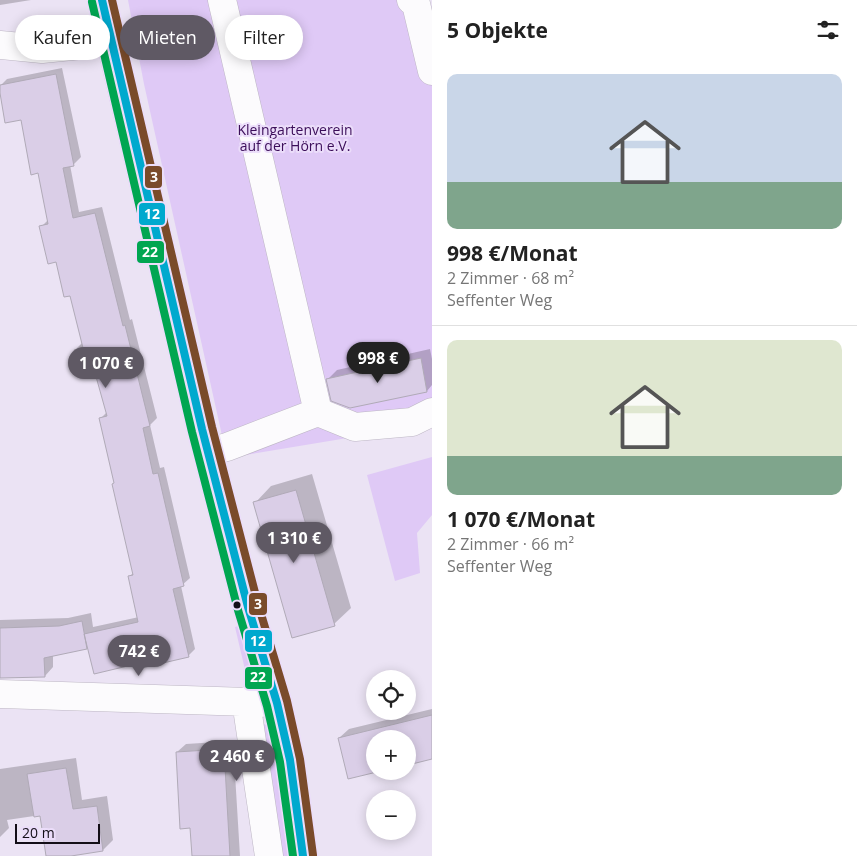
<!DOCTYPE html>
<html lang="de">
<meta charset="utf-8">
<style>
body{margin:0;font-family:"Open Sans",sans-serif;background:#f2f2f2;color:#222;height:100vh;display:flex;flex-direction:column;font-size:19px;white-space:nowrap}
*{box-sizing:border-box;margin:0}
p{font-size:16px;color:#767676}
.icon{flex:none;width:28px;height:28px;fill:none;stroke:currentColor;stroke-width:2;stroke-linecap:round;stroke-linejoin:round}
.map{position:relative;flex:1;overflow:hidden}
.panel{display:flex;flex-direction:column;background:#fff;width:425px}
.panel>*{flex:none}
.top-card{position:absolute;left:15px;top:15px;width:341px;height:45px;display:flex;gap:10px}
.controls{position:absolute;left:366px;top:670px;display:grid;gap:10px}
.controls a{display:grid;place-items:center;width:50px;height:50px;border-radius:50%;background:#fff;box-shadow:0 2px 12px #0003;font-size:25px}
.scale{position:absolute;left:15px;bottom:12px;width:85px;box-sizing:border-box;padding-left:5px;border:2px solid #130e17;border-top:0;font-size:14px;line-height:18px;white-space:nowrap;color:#130e17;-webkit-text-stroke:4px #ebddfa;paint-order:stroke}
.price{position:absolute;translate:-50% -42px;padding:0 11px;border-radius:18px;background:#5f5964;color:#fff;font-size:16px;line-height:32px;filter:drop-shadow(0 1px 2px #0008)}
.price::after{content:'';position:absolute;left:50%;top:30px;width:15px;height:11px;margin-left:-8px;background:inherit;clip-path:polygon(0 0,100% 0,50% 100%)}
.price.current{background:#222;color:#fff}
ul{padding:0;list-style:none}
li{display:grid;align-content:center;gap:10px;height:265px;padding:0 15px}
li+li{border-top:1px solid #e0e0e0}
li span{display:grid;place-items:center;height:155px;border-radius:10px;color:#555}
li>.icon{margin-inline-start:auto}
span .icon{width:90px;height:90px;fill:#fffc;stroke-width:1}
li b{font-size:21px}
h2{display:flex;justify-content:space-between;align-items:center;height:60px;padding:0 15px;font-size:21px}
.tag{padding:0 18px;border-radius:22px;background:#fff;box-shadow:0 2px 12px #0003;font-size:18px;line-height:45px}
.tag.current{background:#5f5964;color:#fff}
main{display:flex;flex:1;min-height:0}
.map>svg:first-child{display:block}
.green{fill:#dfc9f6}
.shadow{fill:#0003}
.building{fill:#dacee7;stroke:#b0aab7}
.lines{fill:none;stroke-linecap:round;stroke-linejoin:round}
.minor-casing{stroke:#bdb6c4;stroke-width:29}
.minor{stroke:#fcfbfd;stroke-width:28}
.bus-1-casing{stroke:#ebddfa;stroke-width:11}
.bus-2-casing{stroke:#ebddfa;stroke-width:11}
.bus-3-casing{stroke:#ebddfa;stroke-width:11}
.bus-1{stroke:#00a9ce;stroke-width:8}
.bus-2{stroke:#00a651;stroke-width:8}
.bus-3{stroke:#7a4b2a;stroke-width:8}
.bus-dot{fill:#130e17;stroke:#ebddfa;stroke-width:2}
.labels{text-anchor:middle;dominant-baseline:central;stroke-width:4;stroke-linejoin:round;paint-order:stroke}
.park-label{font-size:14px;fill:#3b0d59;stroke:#ebddfa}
.line-badge{stroke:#ebddfa;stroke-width:2}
.badge-label{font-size:14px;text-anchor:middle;font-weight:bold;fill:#fff}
</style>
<main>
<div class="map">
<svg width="432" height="856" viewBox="0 0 432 856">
<rect width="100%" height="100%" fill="#ebe3f4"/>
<!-- green -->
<path class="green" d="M 128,0 L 425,0 L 432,25 L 432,424 L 227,458 L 144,84 Z
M 432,457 L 432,515 L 417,533 L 420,573 L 395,581 L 367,475 Z
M 242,625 C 246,640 256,660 246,674 L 235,627 Z
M 261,721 L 267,726 L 273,741 L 291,856 L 279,856 Z"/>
<!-- shadow -->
<path class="shadow" d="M 0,0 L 31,0 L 0,5 Z
M 62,68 L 81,157 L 74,164 L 70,165 L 79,212 L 102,207 L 130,320 L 132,319 L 157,418 L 150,425 L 160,468 L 164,467 L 190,578 L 181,586 L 195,649 L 188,656 L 137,663 L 88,645 L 86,648 L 53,655 L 53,667 L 45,676 L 0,677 L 0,620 L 68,618 L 91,613 L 93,627 L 139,617 L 129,577 L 134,572 L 100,419 L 107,412 L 96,371 L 75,350 L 82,343 L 71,294 L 41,227 L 48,220 L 39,172 L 22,118 L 0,86 L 7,79 Z
M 430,349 L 432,359 L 432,385 L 427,391 L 328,379 L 337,370 Z
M 312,474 L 351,608 L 334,624 L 255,503 L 271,486 Z
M 432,709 L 432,758 L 408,764 L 408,739 L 375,739 L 349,778 L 339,738 L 349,729 Z
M 233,741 L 240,856 L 193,856 L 192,827 L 177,752 L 186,744 Z
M 76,758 L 82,800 L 107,796 L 113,840 L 103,850 L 62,856 L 47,856 L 41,815 L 7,820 L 9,828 L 0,837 L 0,769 Z"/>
<!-- building -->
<path class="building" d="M 56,74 L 74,166 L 63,168 L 73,218 L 95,213 L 123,326 L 125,325 L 150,426 L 143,428 L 153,474 L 158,473 L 184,586 L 173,589 L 189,657 L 137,669 L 136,664 L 94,674 L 84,634 L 138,622 L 128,576 L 133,575 L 112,484 L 114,483 L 99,418 L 107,416 L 95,373 L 81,376 L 74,350 L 83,348 L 70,296 L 64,297 L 56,262 L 48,264 L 39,226 L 48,224 L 38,173 L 31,175 L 21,120 L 5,123 L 0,93 L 0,85 Z
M 421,358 L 427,392 L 350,408 L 331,401 L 326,379 Z
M 296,490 L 335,626 L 292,638 L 253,502 Z
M 82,621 L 87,649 L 44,658 L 45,677 L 0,678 L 0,628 L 59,626 Z
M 432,715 L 432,759 L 408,765 L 408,739 L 375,739 L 375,771 L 381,771 L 348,779 L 338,738 Z
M 224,749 L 230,856 L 192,856 L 190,828 L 180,829 L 176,752 Z
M 66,768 L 73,809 L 97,806 L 103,851 L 71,856 L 46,856 L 40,816 L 34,817 L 27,774 Z"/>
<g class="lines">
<!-- minor casing -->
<g class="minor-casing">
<path id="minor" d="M 102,0 L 110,39 L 202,429 L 248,607 L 277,703 L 290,760 L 303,856
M 222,0 L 318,412
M 411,0 L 416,4 L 432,71
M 0,45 L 42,49 L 82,45 L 110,39
M 207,452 L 227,447 L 318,412 L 355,427 L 412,422 L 432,412
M 0,694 L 277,703
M 246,701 L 269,856"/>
</g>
<!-- minor -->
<use href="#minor" class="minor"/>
<!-- bus-1 casing -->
<g class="bus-1-casing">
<path id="bus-1" d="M 102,0 L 202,429 L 248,607 L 277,703 L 290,760 L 303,856"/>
</g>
<!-- bus-2 casing -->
<g class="bus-2-casing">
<path id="bus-2" d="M 92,2 L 192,432 L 238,610 L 267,706 L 280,762 L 293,856"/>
</g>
<!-- bus-3 casing -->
<g class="bus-3-casing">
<path id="bus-3" d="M 112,0 L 212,427 L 258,604 L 287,701 L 300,759 L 313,855"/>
</g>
<!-- bus-1 -->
<use href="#bus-1" class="bus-1"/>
<!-- bus-2 -->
<use href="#bus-2" class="bus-2"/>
<!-- bus-3 -->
<use href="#bus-3" class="bus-3"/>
</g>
<!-- markers -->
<circle class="bus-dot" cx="237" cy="605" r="4.5"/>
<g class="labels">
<!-- park labels -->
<g class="park-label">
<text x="295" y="129">Kleingartenverein<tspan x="295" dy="16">auf der Hörn e.V.</tspan></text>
</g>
</g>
<g class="line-badge">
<rect x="144" y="165" width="19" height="24" rx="5" fill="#7a4b2a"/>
<rect x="138" y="202" width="28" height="24" rx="5" fill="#00a9ce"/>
<rect x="136" y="240" width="29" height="24" rx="5" fill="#00a651"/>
<rect x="248" y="592" width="20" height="24" rx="5" fill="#7a4b2a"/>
<rect x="244" y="629" width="29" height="24" rx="5" fill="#00a9ce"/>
<rect x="244" y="666" width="29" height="24" rx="5" fill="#00a651"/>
</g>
<g class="badge-label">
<text x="154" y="182">3</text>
<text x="152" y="219">12</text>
<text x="150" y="257">22</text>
<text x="258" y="609">3</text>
<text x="258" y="646">12</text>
<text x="258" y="682">22</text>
</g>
</svg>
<div class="controls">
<a><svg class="icon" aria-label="locate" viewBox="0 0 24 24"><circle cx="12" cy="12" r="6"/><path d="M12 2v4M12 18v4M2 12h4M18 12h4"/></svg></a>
<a>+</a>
<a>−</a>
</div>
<div class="scale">20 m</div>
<b class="price current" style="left:378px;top:384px">998 €</b>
<b class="price" style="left:106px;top:389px">1 070 €</b>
<b class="price" style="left:294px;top:564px">1 310 €</b>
<b class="price" style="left:139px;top:677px">742 €</b>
<b class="price" style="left:237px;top:782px">2 460 €</b>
<div class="top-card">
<a class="tag">Kaufen</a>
<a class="tag current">Mieten</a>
<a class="tag">Filter</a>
</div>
</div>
<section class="panel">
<h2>5 Objekte<svg class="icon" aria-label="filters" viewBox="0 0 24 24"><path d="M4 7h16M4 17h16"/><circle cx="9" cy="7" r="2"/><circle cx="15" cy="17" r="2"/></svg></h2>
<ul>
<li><span style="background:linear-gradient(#c9d6e8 70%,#7fa58c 0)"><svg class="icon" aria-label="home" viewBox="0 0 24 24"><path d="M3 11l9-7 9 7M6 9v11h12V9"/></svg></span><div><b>998 €/Monat</b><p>2 Zimmer · 68 m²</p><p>Seffenter Weg</p></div></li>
<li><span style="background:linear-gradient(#dfe7d0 75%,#7fa58c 0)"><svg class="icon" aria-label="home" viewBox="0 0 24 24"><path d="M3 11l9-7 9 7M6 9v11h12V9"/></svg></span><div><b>1 070 €/Monat</b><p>2 Zimmer · 66 m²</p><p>Seffenter Weg</p></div></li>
</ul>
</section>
</main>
